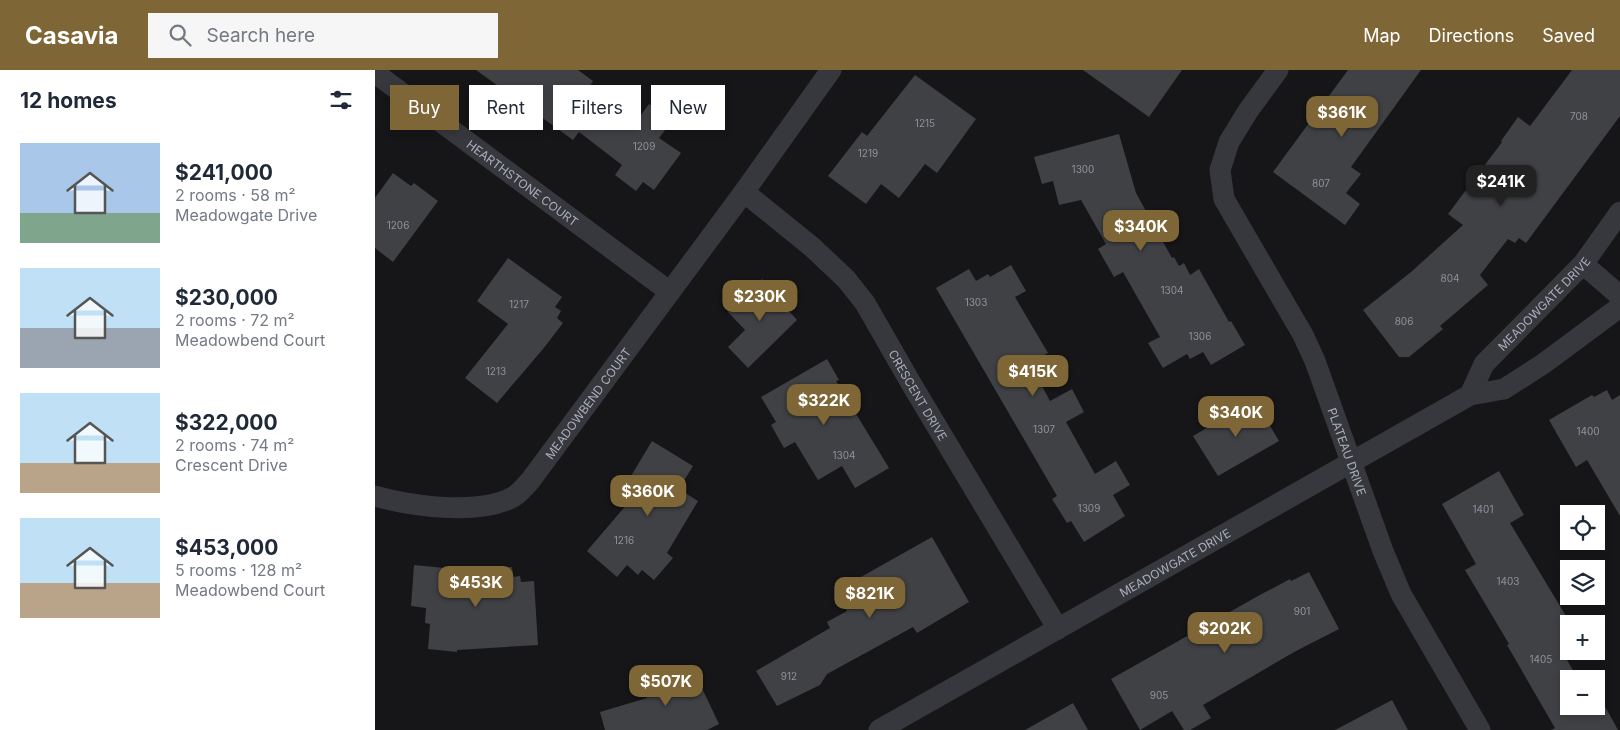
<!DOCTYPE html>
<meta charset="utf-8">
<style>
body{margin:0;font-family:Inter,sans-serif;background:#f6f6f7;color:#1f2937;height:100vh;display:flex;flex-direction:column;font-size:19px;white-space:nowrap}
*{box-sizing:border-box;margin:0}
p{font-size:16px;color:#747a83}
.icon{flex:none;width:28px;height:28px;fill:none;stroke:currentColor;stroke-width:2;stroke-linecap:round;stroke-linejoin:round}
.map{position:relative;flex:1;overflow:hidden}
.sheet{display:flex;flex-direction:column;background:#fff;width:375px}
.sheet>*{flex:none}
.guide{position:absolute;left:15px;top:15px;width:475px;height:45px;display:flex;gap:10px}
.fabs{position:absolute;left:1185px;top:435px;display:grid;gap:10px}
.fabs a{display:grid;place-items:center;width:45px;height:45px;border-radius:0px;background:#fff;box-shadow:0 2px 8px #0003;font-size:25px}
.price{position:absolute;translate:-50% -42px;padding:0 11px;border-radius:10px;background:#7e6636;color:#fff;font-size:16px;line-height:32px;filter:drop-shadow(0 1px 2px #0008)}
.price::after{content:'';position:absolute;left:50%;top:30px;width:15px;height:11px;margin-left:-8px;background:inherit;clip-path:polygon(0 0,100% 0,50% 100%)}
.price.current{background:#222;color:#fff}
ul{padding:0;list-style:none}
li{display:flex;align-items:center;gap:15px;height:125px;padding:0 20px}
li span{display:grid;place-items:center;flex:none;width:140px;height:100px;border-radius:0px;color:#555}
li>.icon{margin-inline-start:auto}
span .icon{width:60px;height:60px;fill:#fffc;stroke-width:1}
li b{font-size:21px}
h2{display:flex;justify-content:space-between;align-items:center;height:60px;padding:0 20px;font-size:21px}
.chip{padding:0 18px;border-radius:0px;background:#fff;box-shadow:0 2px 8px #0003;font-size:18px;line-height:45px}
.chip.current{background:#7e6636;color:#fff}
header{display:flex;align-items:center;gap:30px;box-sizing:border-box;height:70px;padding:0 25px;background:#7e6636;color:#fff}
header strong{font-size:24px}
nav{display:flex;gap:28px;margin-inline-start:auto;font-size:18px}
.search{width:350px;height:45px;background:#f6f6f7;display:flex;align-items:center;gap:12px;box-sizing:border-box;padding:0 18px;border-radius:0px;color:#747a83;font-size:19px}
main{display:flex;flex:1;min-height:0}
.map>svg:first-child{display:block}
.building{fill:#404145}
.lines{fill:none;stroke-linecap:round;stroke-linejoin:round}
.street{stroke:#37383d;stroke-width:21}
.labels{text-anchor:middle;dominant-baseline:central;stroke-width:4;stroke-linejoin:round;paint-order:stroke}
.number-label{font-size:10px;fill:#8e929b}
.street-label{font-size:12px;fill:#a8adb8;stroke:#111113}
</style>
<header>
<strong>Casavia</strong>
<div class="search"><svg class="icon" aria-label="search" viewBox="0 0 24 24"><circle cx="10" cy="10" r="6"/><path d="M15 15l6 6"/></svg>Search here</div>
<nav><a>Map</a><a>Directions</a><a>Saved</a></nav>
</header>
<main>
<section class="sheet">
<h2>12 homes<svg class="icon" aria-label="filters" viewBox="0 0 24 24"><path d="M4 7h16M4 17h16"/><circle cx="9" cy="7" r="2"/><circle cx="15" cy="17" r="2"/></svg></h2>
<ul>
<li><span style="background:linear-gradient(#a9c7e8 70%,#7fa58c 0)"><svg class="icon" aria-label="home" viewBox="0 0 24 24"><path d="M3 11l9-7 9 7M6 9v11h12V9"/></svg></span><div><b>$241,000</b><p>2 rooms · 58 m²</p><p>Meadowgate Drive</p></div></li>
<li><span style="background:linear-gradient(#bfe0f5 60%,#9aa5b1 0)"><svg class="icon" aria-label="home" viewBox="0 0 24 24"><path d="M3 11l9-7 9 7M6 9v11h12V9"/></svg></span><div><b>$230,000</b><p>2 rooms · 72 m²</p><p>Meadowbend Court</p></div></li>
<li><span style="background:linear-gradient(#bfe0f5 70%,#b9a48a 0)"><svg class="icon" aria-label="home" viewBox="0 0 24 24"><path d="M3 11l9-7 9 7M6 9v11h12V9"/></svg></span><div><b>$322,000</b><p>2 rooms · 74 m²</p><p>Crescent Drive</p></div></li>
<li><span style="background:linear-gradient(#bfe0f5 65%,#b9a48a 0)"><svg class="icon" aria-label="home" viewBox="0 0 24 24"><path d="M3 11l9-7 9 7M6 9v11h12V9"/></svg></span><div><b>$453,000</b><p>5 rooms · 128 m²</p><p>Meadowbend Court</p></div></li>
</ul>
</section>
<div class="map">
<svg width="1245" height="660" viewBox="0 0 1245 660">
<rect width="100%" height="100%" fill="#161618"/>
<!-- building -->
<path class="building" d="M 101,0 L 203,0 L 218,11 L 213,19 L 260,53 L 274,34 L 297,51 L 284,68 L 306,83 L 279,120 L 268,112 L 261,121 L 240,105 L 247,95 L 204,62 L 198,70 Z
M 708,0 L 807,0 L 774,47 Z
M 973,0 L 1046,0 L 976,97 L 986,104 L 971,123 L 985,134 L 970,155 L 898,102 Z
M 1197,0 L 1245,0 L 1245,46 L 1151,173 L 1144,168 L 1140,173 L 1133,169 L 1105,205 L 1113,215 L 1065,256 L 1068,259 L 1034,287 L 1024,287 L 988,240 L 1036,202 L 1088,155 L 1073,144 L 1127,72 L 1126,71 L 1143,47 L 1155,56 Z
M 540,5 L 601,49 L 562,103 L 550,94 L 524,128 L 506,114 L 491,134 L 453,106 L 487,62 L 492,66 Z
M 744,64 L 761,123 L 797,188 L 799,187 L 804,196 L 809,193 L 815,205 L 824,199 L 854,252 L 856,251 L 870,275 L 836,295 L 828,282 L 815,289 L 812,284 L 788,298 L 773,273 L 785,267 L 748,202 L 739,207 L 723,179 L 731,174 L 706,130 L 684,135 L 678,111 L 667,114 L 659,87 Z
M 18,103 L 36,116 L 39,113 L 63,131 L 18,192 L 0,178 L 0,128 Z
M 133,188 L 187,227 L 180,237 L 186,241 L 182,248 L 188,253 L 168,279 L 122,333 L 90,308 L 133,254 L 102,231 Z
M 636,195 L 651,221 L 640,227 L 673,283 L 655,293 L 675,331 L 697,319 L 709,342 L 691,352 L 720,404 L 741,391 L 755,415 L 738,425 L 750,446 L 709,472 L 696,451 L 692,453 L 677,429 L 682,426 L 561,218 L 594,199 L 601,211 L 613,204 L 615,207 Z
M 387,209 L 415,238 L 413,240 L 422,250 L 373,298 L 353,277 L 370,260 L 353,242 Z
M 452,289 L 464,310 L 461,311 L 514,398 L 480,418 L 467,396 L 443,410 L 420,372 L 409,378 L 396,355 L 401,352 L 386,327 Z
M 1232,320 L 1237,330 L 1245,325 L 1245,446 L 1212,390 L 1201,397 L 1174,350 L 1217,325 L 1219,327 Z
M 880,330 L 904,371 L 843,406 L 818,366 Z
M 277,371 L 318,396 L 304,419 L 323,431 L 292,483 L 298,488 L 279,510 L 267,500 L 263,505 L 252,495 L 242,507 L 212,481 L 259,426 L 251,421 L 259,408 L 256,406 Z
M 1124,401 L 1149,445 L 1135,453 L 1194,551 L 1194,573 L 1185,578 L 1203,609 L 1194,609 L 1194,636 L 1221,636 L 1221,634 L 1227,631 L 1243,660 L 1176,660 L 1180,658 L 1132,575 L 1134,574 L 1090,500 L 1101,494 L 1067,434 Z
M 557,467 L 594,532 L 542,563 L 538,557 L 452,604 L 445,615 L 402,636 L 381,601 L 455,558 L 452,552 L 472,541 L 461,521 Z
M 39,495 L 90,500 L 137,497 L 138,507 L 145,506 L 146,512 L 159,511 L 163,575 L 82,580 L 82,582 L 53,579 L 55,554 L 50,553 L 51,538 L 36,536 Z
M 934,502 L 964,559 L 921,581 L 828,635 L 836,648 L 815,660 L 809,660 L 797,641 L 765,660 L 736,609 L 883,526 L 915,509 L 916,511 Z
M 316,595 L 344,654 L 332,660 L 230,660 L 225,642 L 272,628 L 268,618 Z
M 1017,630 L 1033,660 L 960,660 Z
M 698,633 L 713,660 L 650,660 Z"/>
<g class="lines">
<!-- street -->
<g class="street">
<path id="s1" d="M 903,0 L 873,41 L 854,72 L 845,100 L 849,129 L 928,265 L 940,291 L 1008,481 L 1026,524 L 1105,660"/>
<path id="s2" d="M 0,3 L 295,222"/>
<path id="s3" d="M 369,122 L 437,177 L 471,209 L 490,233 L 537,315 L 683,559"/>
<path d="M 1208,194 L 1245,226"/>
<path id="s4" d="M 1095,325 L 1109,294 L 1208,194 L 1245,142"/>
<path id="s5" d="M 0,426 C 36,436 104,446 138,427 C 144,424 150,416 155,411 L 369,122 L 456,0"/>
<path id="s6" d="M 504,660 L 1095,325 L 1129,319 L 1168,294 L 1245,237"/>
</g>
</g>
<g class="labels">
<!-- number labels -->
<g class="number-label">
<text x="1204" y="46">708</text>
<text x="550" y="53">1215</text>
<text x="269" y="76">1209</text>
<text x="493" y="83">1219</text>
<text x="708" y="99">1300</text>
<text x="946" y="113">807</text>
<text x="23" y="155">1206</text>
<text x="1075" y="208">804</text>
<text x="797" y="220">1304</text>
<text x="601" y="232">1303</text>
<text x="144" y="234">1217</text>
<text x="1029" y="251">806</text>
<text x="825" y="266">1306</text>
<text x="121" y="301">1213</text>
<text x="669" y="359">1307</text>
<text x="1213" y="361">1400</text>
<text x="469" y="385">1304</text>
<text x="714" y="438">1309</text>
<text x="1108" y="439">1401</text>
<text x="249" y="470">1216</text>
<text x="1133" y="511">1403</text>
<text x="927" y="541">901</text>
<text x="1166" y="589">1405</text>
<text x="414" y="606">912</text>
<text x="784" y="625">905</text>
</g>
<!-- street labels -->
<g class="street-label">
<text stroke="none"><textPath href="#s2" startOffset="184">HEARTHSTONE COURT</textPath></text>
<text stroke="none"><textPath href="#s4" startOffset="119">MEADOWGATE DRIVE</textPath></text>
<text stroke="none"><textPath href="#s3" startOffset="271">CRESCENT DRIVE</textPath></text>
<text stroke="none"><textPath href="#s5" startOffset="261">MEADOWBEND COURT</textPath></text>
<text stroke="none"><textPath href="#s1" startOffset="428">PLATEAU DRIVE</textPath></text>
<text stroke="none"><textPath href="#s6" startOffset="340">MEADOWGATE DRIVE</textPath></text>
</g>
</g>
</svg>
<div class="fabs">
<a><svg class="icon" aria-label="locate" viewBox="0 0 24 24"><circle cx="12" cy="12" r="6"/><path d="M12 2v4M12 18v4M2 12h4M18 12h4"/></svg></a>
<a><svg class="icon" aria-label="layers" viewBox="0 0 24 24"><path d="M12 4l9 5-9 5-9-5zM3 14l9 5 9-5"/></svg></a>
<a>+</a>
<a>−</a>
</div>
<b class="price" style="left:967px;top:68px">$361K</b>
<b class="price current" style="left:1126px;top:137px">$241K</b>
<b class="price" style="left:766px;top:182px">$340K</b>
<b class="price" style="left:385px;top:252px">$230K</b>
<b class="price" style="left:658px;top:327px">$415K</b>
<b class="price" style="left:449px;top:356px">$322K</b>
<b class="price" style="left:861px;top:368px">$340K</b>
<b class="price" style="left:273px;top:447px">$360K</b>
<b class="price" style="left:101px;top:538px">$453K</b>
<b class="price" style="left:495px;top:549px">$821K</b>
<b class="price" style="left:850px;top:584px">$202K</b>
<b class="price" style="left:291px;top:637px">$507K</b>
<div class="guide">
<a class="chip current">Buy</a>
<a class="chip">Rent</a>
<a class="chip">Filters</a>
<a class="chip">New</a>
</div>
</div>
</main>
